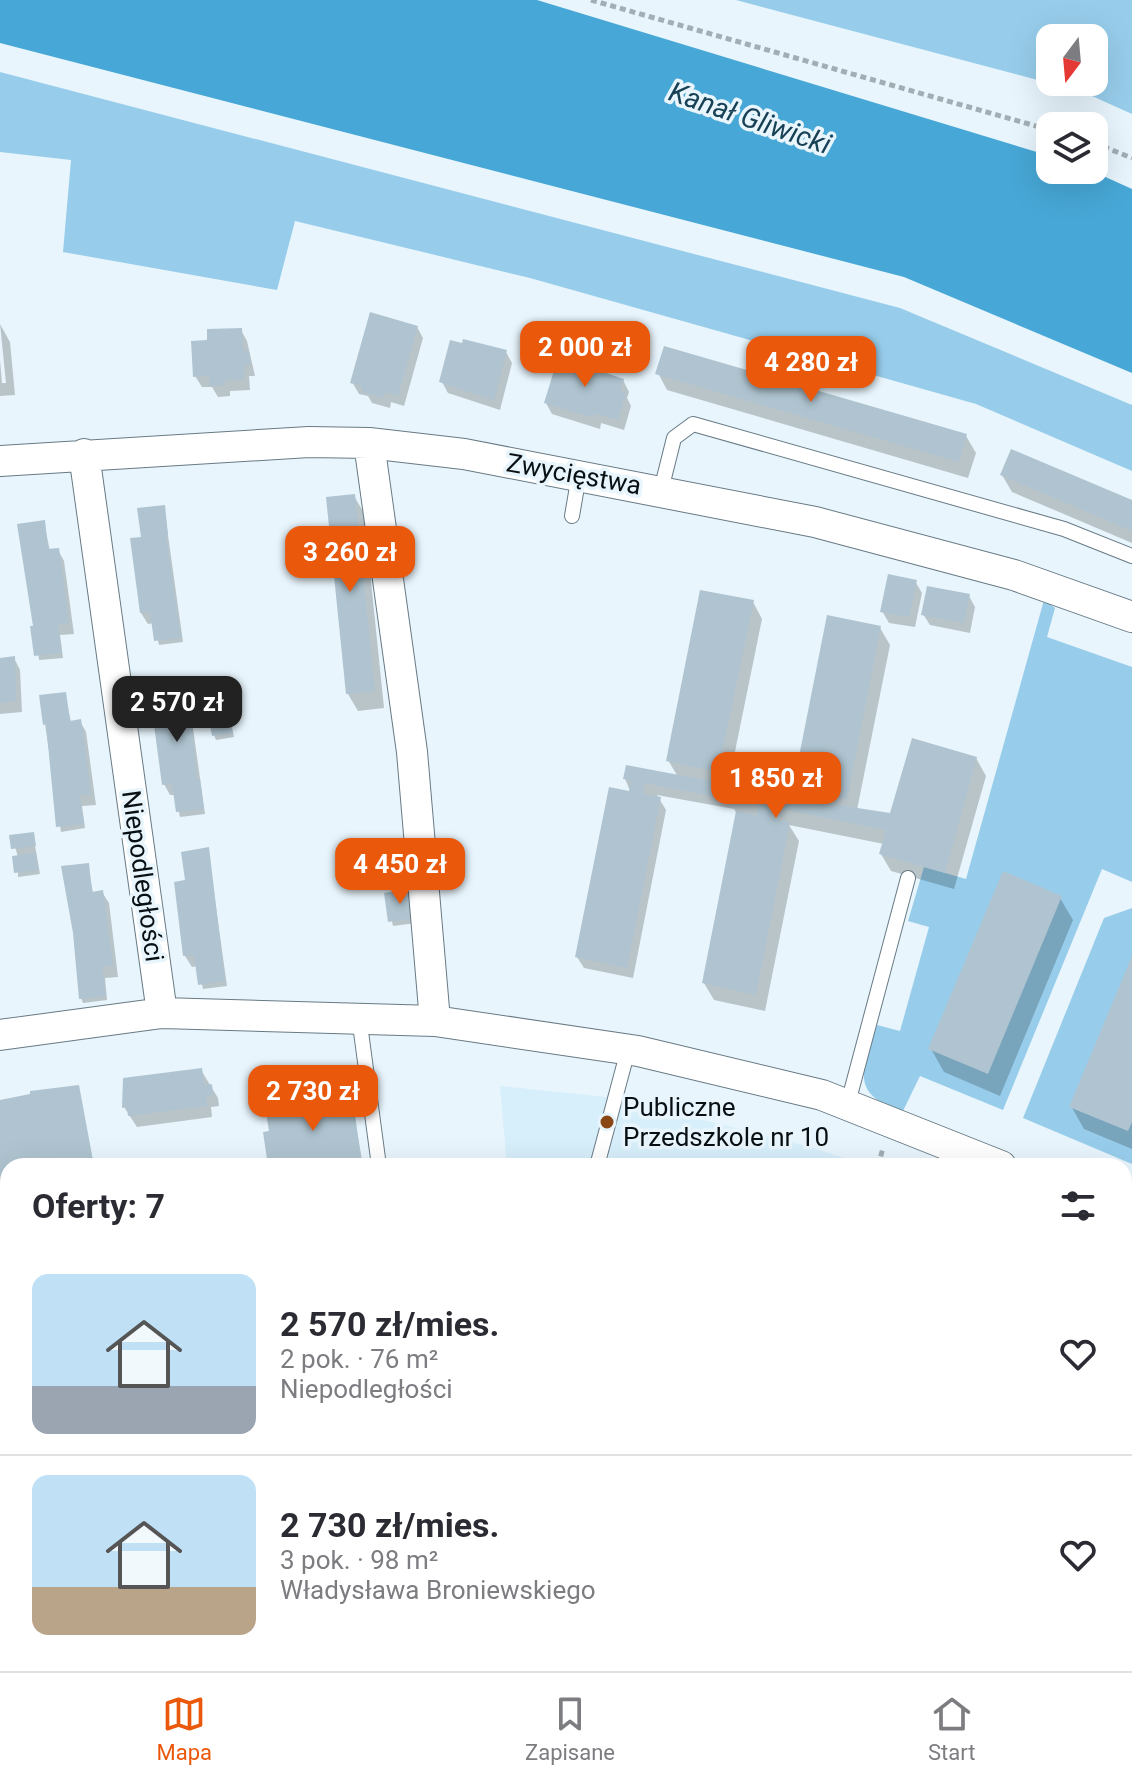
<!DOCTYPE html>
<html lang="pl">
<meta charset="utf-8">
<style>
body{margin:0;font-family:Roboto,sans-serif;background:#f2f2f3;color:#2b2b33;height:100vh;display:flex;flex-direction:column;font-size:30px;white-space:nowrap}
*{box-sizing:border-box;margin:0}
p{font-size:26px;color:#7c7c81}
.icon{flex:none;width:44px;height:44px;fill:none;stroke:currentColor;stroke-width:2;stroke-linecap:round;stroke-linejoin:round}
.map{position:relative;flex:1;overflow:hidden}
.panel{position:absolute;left:0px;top:1158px;width:1132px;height:514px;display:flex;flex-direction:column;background:#fff;border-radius:24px 24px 0 0;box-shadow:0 8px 32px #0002}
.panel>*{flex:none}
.needle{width:52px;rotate:196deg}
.buttons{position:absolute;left:1036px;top:24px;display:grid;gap:16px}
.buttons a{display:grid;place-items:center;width:72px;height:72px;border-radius:16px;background:#fff;box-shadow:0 8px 32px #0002;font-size:40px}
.price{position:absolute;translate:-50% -68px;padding:0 18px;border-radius:16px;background:#ea580c;color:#fff;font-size:26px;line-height:52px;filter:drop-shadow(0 2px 4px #0008)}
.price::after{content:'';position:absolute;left:50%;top:48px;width:24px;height:18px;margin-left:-12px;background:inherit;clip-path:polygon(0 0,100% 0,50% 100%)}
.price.on{background:#222;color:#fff}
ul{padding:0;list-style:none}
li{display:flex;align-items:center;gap:24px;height:200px;padding:0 32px}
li+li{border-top:2px solid #e1e1e2}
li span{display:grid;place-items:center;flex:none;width:224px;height:160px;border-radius:16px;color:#555}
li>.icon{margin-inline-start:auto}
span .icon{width:96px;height:96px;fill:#fffc;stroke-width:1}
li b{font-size:34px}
h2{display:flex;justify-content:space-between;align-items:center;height:96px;padding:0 32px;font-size:34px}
.tab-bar{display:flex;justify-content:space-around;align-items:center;height:112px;border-top:2px solid #e1e1e2;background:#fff;font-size:22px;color:#7c7c81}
.tab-bar a{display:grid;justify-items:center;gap:4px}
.tab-bar .on{color:#ea580c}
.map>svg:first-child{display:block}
.built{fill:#d7eefb}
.green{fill:#97cdeb;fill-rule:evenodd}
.water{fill:#47a7d6}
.shadow{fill:#0003}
.building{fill:#afc4d0}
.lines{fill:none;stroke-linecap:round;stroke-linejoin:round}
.service-casing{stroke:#677a85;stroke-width:16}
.minor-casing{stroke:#677a85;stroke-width:32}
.path{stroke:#a2aeb4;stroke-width:5;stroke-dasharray:6 4;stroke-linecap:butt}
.service{stroke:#fff;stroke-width:14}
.minor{stroke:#fff;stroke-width:30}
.poi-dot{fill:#894715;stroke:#e8f5fc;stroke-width:3}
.labels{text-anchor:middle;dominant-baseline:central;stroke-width:7;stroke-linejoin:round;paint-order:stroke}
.street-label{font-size:26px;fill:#091014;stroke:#e8f5fc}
.poi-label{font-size:26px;fill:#091014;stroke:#e8f5fc;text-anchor:start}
.water-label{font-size:28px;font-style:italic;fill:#184155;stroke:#e8f5fc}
</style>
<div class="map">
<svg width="1132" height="1671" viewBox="0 0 1132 1671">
<rect width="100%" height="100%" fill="#e8f5fc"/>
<!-- built -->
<path class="built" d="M 500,1086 L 615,1098 L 807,1146 L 869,1166 L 507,1166 Z"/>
<!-- green -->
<path class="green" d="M 736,0 L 1132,0 L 1132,114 L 1083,92 ZM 1050,38 L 1094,38 L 1094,82 L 1050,82 Z
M 0,72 L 900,308 L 1132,405 L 1132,471 L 976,404 L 530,278 L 295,221 L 277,290 L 63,252 L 71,160 L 0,152 Z
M 1044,600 L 1055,608 L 1047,637 L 1132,667 L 1132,882 L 1102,869 L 1003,1110 L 920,1076 L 902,1113 C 848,1091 863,1072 877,1025 L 900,1031 L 929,927 L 908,921 L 924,867 L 966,879 Z
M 1132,908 L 1132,1164 L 1023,1118 L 1104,918 Z
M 1132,1332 L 1132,1633 L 1124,1629 L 1124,1349 Z
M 610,1664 L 1110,1664 L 1127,1671 L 594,1671 Z"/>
<!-- water -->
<path class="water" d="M 0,0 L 537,0 L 1050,156 L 1050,170 L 1090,170 L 1132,189 L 1132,373 L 904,277 L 0,43 Z"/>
<!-- shadow -->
<path class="shadow" d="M 0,324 L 10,342 L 15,395 L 0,396 L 0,360 L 2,383 L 6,383 Z
M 417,327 L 423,338 L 404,406 L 391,402 L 390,408 L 372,403 L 368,396 L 359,394 L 352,382 Z
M 241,330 L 247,341 L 255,376 L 249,376 L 250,390 L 230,391 L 230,396 L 218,397 L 212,387 L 202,387 L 195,376 L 209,342 Z
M 506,352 L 512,363 L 500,410 L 448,393 L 442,382 Z
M 585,361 L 591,371 L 623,380 L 629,392 L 627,398 L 631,406 L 624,430 L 601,423 L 600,429 L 552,414 L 546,403 Z
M 658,373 L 966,436 L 976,453 L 968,478 L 667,390 Z
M 1002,475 L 1132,502 L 1132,543 L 1012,492 Z
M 354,496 L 364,513 L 384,708 L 358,711 L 348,694 L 328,499 Z
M 164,507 L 183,642 L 159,645 L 154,623 L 148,624 L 141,613 L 144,539 Z
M 44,523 L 50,551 L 58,550 L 64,561 L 74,634 L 60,635 L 63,658 L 39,660 L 35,628 Z
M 915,581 L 922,593 L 915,627 L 889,623 L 882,611 Z
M 969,596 L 975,607 L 970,633 L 930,625 L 923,614 Z
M 753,602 L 762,619 L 728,786 L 803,801 L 795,787 L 880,628 L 890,645 L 857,810 L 892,815 L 976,758 L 986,776 L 954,889 L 891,871 L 881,854 L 884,844 L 789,825 L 799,841 L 765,1011 L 714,1000 L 704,983 L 738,815 L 734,809 L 657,795 L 666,810 L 633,978 L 584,968 L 577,957 L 631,793 L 625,779 L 678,777 L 668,760 Z
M 14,658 L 20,670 L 22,712 L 0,714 L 0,660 Z
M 186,678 L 205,814 L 180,817 L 175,795 L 170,795 L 164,784 L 165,711 Z
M 65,694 L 71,722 L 80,721 L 86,732 L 96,805 L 82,806 L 85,828 L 61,832 L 45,724 Z
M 226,703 L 234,737 L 216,740 L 214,735 Z
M 33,834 L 40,874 L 18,877 L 18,857 L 12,837 Z
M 208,850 L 227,986 L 203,989 L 198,966 L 192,967 L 185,956 L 176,883 L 188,882 Z
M 88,865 L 93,893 L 102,892 L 109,903 L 118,977 L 105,978 L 107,1000 L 83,1003 L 81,998 Z
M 386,895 L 416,923 L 393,926 Z
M 1060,898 L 1073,920 L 1000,1096 L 944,1072 L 931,1049 Z
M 1132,961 L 1132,1149 L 1084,1129 L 1071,1106 Z
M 201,1070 L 218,1098 L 219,1106 L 211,1107 L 212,1117 L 137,1127 L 124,1107 Z
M 78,1088 L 94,1166 L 8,1166 L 8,1241 L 0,1243 L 0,1102 Z
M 351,1096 L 363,1166 L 270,1166 Z
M 1124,1284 L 1132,1290 L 1124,1318 Z"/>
<!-- building -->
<path class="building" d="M 370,312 L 418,326 L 398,396 L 385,392 L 384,398 L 363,392 L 362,386 L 350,383 Z
M 242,328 L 243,351 L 249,351 L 250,365 L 244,366 L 244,379 L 225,380 L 225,385 L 210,386 L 209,376 L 193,377 L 191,341 L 207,340 L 207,329 Z
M 463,339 L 507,350 L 494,400 L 439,382 L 450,340 L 462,343 Z
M 664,346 L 967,434 L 959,462 L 655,374 Z
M 560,351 L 587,359 L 585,366 L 624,379 L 620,391 L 626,393 L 618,420 L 595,413 L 594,418 L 544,403 Z
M 1011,449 L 1132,500 L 1132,531 L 1000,475 Z
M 355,494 L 375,691 L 346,694 L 326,497 Z
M 165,505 L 168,535 L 166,535 L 181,638 L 154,641 L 150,612 L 140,613 L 130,538 L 141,537 L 137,508 Z
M 45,520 L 48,549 L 59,548 L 69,623 L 58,624 L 62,653 L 34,656 L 30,626 L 33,626 L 17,524 Z
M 888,574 L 917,580 L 909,617 L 880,612 Z
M 927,586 L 970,594 L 964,623 L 921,615 Z
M 700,590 L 754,600 L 718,772 L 666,761 Z
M 827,615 L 881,626 L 847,799 L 826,794 L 825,803 L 890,813 L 912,738 L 977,757 L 945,873 L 879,854 L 886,830 L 772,807 L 770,818 L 790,822 L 756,995 L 702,983 L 736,811 L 756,816 L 759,805 L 644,783 L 643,794 L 661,797 L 627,968 L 575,957 L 609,787 L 629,791 L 631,780 L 623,779 L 626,765 L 811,800 L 813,791 L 793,787 Z
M 15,656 L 16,701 L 0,703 L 0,658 Z
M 187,676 L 197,780 L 200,779 L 204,809 L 176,812 L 172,784 L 162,785 L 152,710 L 162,709 L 159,679 Z
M 66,692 L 70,721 L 81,719 L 91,794 L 80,795 L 84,824 L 56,827 L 46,724 L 43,725 L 39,695 Z
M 227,701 L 233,733 L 212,736 L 206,705 Z
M 34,832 L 36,846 L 11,849 L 9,835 Z
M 209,847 L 225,981 L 198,985 L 194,955 L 183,956 L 174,882 L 185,880 L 181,852 Z
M 36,853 L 38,870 L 14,873 L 12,856 Z
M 89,863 L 92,892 L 103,890 L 113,966 L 102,966 L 106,996 L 79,999 L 73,933 L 61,866 Z
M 1003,871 L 1062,896 L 988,1074 L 928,1049 Z
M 411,889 L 415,918 L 388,922 L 384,893 Z
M 1132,956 L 1132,1122 L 1128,1131 L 1069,1107 Z
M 202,1068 L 204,1086 L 212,1084 L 213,1095 L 206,1096 L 207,1106 L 128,1116 L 127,1107 L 122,1108 L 123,1078 Z
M 79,1085 L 94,1166 L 8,1166 L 8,1236 L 0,1238 L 0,1100 L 30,1094 L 30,1091 Z
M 352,1093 L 362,1166 L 268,1166 L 263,1132 L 269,1131 L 265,1106 Z
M 1124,1282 L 1131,1285 L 1125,1305 L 1124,1305 Z
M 27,1664 L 34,1664 L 54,1671 L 25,1671 Z"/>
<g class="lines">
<!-- service casing -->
<g class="service-casing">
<path id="service" d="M 661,490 L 674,438 L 693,424 L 1064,529 L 1132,556
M 572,516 L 579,475
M 359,1017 L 379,1166
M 848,1103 L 908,878
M 597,1166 L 628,1050
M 1124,1653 L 1132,1656
M 894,1664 L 895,1671
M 186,1671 L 200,1664
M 551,1671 L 567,1664"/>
</g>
<!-- minor casing -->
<g class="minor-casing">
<path id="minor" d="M 369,443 L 412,752 L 435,1021
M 84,454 L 162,1013
M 0,461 L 309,442 L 369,443 L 464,454 L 815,522 L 1014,575 L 1132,617
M 0,1035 L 162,1013 L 435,1021 L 638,1051 L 822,1095 L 1001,1166
M 1124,1217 L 1132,1221
M 0,1340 L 8,1338
M 0,1573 L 8,1546
M 160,1671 L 162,1664"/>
</g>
<!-- path -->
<path class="path" d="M 591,0 L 1050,130
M 1094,143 L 1132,158
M 878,1166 L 883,1148"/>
<!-- service -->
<use href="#service" class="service"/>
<!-- minor -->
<use href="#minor" class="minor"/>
</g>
<!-- markers -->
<circle class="poi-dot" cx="607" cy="1122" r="8"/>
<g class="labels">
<!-- street labels -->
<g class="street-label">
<text transform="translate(574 474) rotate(10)">Zwycięstwa</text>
<text transform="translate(143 876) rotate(82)">Niepodległości</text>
</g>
<!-- poi labels -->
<g class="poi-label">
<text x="623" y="1107">Publiczne<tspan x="623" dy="30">Przedszkole nr 10</tspan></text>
</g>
<!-- water labels -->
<g class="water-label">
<text transform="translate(750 118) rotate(19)">Kanał Gliwicki</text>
</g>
</g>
</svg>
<div class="buttons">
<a><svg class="needle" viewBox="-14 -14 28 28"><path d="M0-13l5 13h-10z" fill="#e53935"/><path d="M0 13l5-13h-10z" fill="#7c7c81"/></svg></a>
<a><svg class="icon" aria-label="layers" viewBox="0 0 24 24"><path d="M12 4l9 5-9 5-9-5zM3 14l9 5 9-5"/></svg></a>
</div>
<b class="price" style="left:585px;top:389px">2 000 zł</b>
<b class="price" style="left:811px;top:404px">4 280 zł</b>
<b class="price" style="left:350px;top:594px">3 260 zł</b>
<b class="price on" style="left:177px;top:744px">2 570 zł</b>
<b class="price" style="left:776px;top:820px">1 850 zł</b>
<b class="price" style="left:400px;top:906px">4 450 zł</b>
<b class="price" style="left:313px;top:1133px">2 730 zł</b>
<section class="panel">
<h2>Oferty: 7<svg class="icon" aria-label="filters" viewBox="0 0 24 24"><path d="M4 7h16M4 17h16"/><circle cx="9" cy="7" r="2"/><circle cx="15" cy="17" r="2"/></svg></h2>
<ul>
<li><span style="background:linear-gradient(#bfe0f5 70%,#9aa5b1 0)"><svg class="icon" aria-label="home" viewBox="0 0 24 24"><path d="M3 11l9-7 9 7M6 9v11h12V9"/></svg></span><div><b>2 570 zł/mies.</b><p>2 pok. · 76 m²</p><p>Niepodległości</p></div><svg class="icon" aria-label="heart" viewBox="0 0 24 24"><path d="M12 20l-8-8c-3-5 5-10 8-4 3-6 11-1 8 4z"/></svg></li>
<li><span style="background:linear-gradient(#bfe0f5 70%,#b9a48a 0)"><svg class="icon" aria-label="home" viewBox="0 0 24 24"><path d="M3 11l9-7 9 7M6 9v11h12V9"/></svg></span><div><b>2 730 zł/mies.</b><p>3 pok. · 98 m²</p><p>Władysława Broniewskiego</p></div><svg class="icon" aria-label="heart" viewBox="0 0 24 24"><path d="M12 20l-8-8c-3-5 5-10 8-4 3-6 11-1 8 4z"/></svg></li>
</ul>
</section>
</div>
<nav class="tab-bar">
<a class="on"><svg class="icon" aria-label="map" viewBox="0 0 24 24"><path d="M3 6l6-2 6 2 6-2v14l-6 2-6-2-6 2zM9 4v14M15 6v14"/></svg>Mapa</a>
<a><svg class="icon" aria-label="saved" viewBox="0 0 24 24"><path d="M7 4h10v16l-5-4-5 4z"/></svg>Zapisane</a>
<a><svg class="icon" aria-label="home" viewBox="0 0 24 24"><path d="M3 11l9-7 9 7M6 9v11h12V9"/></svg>Start</a>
</nav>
